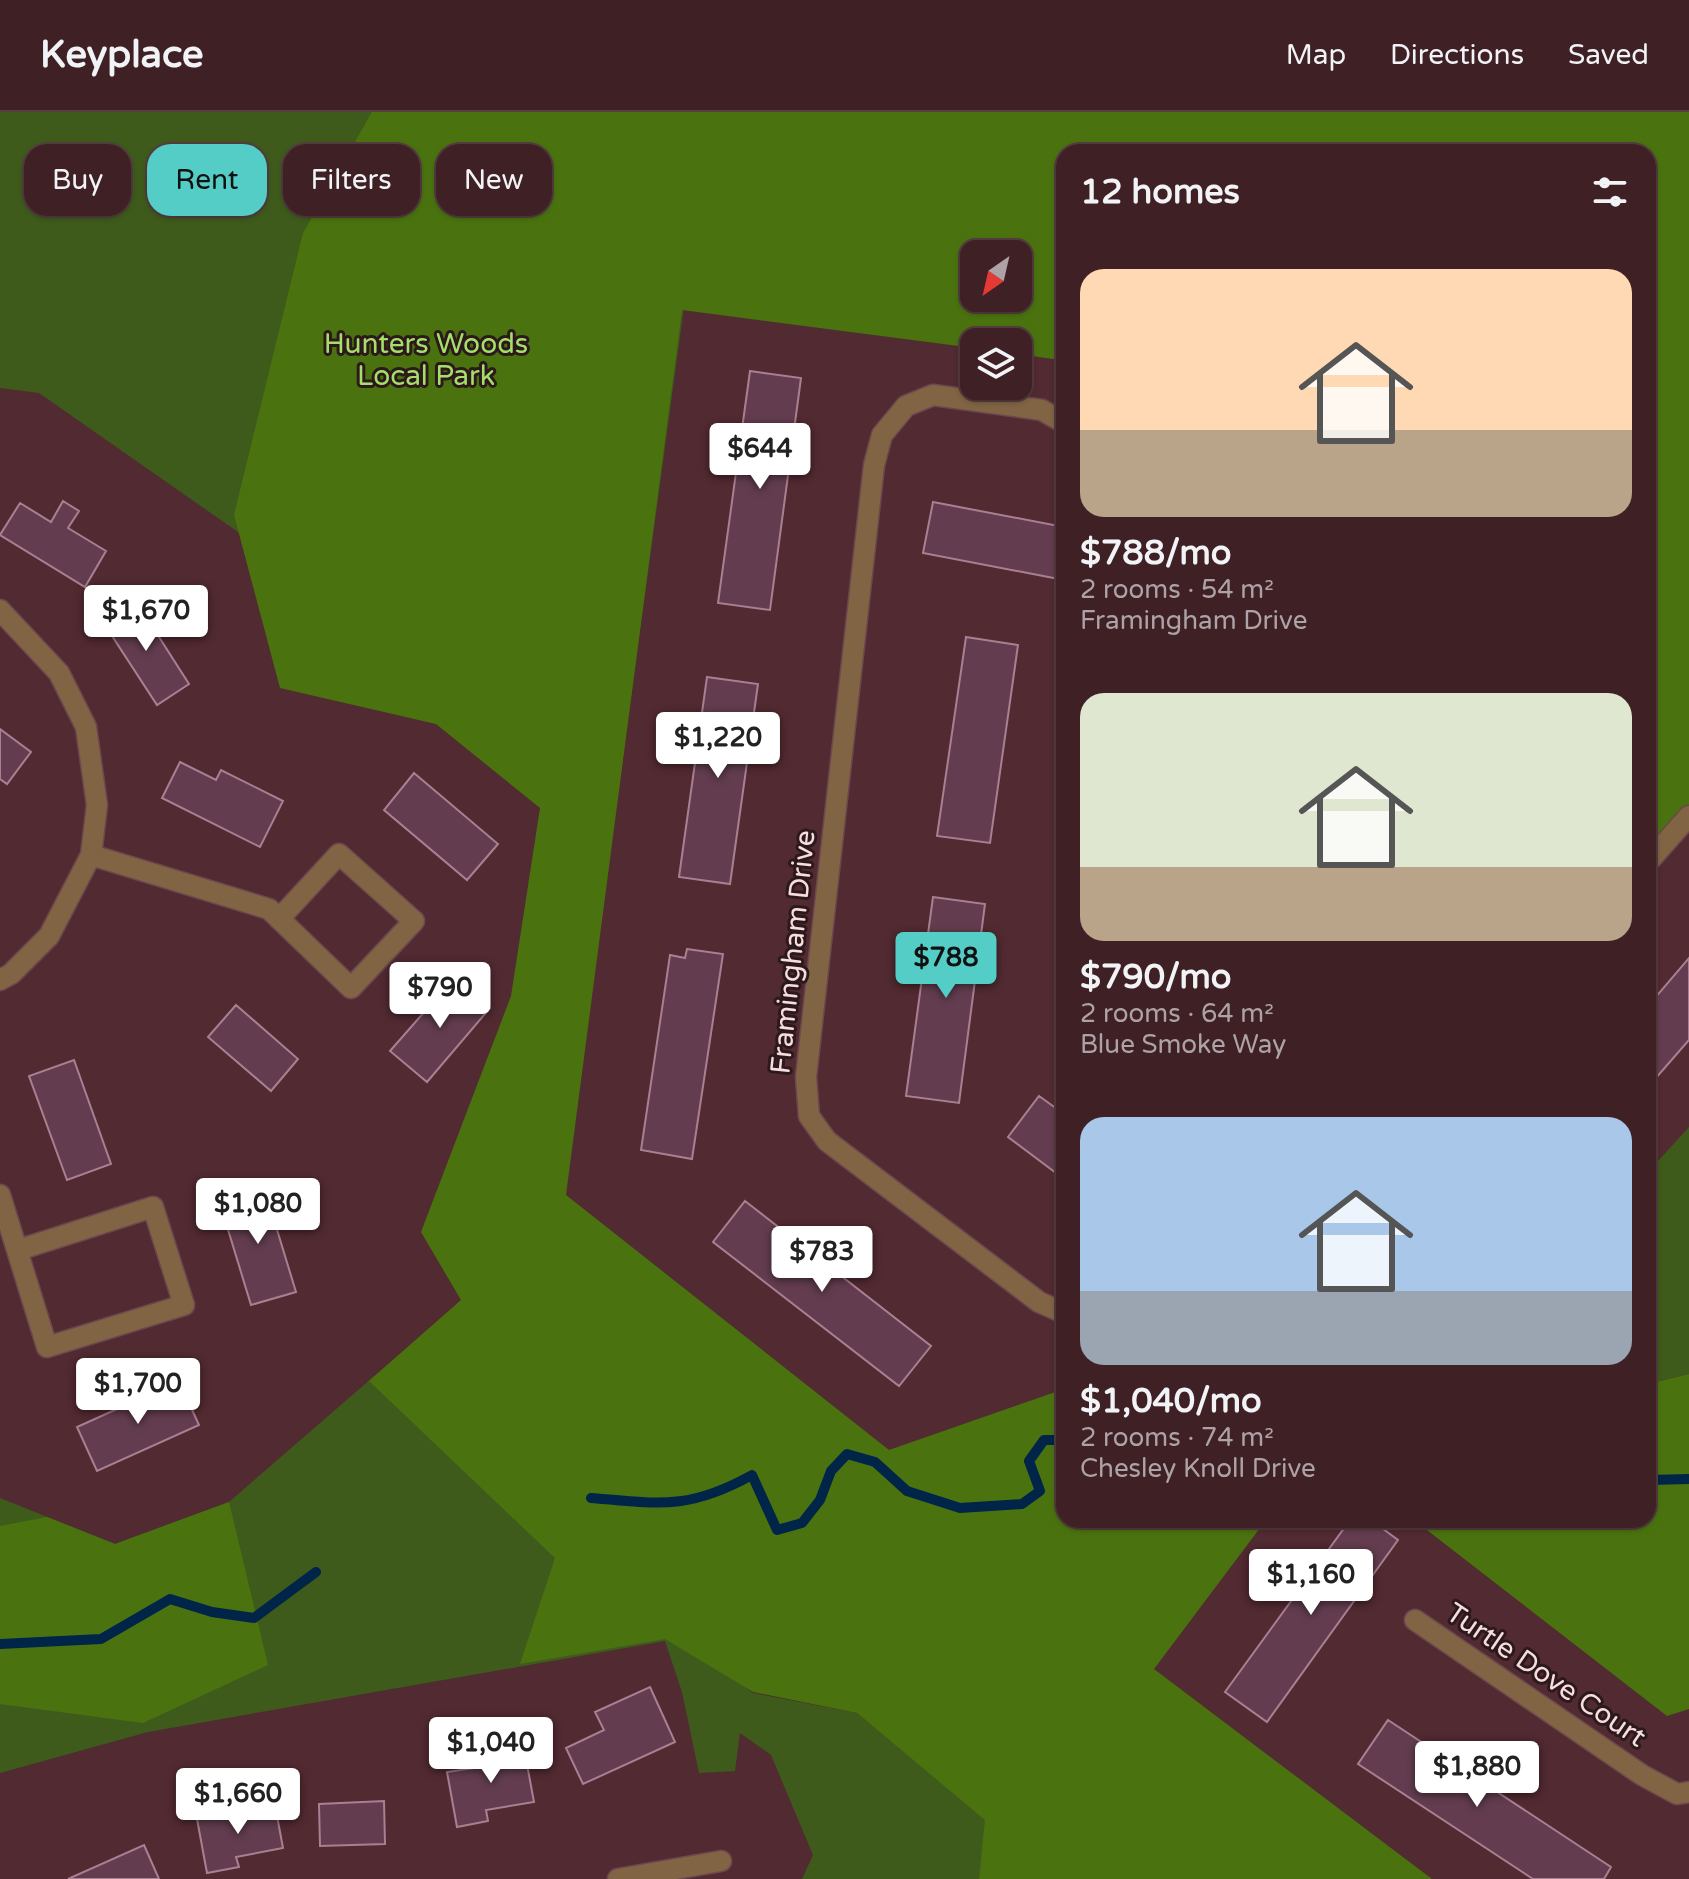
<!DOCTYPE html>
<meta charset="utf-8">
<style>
body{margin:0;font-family:"Varela Round",sans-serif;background:#45282d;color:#f1f3f6;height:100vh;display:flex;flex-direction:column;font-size:30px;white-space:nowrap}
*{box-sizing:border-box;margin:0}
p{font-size:26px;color:#ada3a7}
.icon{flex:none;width:44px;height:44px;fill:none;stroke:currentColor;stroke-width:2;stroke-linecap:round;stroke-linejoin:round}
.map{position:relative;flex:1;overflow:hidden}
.side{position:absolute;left:1056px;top:32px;width:600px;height:1384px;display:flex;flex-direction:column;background:#3e2025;border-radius:24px;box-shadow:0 2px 6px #0004,0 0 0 2px #573e42}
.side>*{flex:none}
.top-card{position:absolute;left:24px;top:32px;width:760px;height:72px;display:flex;gap:16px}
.needle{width:52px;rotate:214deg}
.tools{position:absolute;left:960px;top:128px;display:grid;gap:16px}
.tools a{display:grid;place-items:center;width:72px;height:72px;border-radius:16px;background:#3e2025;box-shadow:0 2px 6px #0004,0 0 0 2px #573e42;font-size:40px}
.price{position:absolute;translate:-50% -68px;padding:0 18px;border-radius:8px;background:#fff;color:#222;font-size:26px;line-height:52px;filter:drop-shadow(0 2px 4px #0008)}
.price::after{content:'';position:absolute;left:50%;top:48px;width:24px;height:18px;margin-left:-12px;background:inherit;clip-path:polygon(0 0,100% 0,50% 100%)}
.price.on{background:#54cdc7;color:#111}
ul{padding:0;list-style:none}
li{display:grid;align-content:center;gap:16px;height:424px;padding:0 24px}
li span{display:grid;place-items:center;height:248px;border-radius:24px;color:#555}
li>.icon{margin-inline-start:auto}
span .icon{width:144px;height:144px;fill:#fffc;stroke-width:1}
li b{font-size:34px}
h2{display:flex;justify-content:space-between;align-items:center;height:96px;padding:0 24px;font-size:34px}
.pill{padding:0 28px;border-radius:24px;background:#3e2025;box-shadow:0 2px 6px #0004,0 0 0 2px #573e42;font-size:28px;line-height:72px}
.pill.on{background:#54cdc7;color:#111}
header{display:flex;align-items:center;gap:48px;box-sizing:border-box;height:112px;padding:0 40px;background:#3e2025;border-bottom:2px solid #573e42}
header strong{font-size:38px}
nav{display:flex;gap:44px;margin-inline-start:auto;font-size:28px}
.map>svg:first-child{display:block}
.green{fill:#3e5b1c;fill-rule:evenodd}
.forest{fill:#4a730f;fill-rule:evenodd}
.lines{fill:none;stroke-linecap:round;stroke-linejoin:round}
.stream{stroke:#002548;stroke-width:10}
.building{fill:#633d4f;stroke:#aa7f92;stroke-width:2}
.street-casing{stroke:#6c474d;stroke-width:23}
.street{stroke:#806444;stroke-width:20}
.labels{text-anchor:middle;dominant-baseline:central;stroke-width:6;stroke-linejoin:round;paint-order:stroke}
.park-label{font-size:28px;fill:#a5df69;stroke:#2c191c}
.street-label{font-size:28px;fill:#f7dddf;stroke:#2c191c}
</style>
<header>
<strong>Keyplace</strong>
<nav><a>Map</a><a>Directions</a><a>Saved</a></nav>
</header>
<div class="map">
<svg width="1689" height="1767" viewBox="0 0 1689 1767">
<rect width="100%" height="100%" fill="#522a31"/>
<!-- green -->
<path class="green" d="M 0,0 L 1689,0 L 1648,40 L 1064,40 L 1060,247 L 1018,230 L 974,230 L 684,195 L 561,1102 L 1231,1660 L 746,1576 L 753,1581 L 857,1601 L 986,1708 L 979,1767 L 802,1767 L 813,1743 L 771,1643 L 740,1621 L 735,1659 L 699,1661 L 682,1580 L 665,1529 L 148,1620 L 0,1661 L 0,1386 L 115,1432 L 229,1390 L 530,1129 L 590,666 L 39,281 L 0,276 ZM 974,142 L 1018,142 L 1018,186 L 974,186 Z
M 1689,1015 L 1689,1262 L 1648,1272 L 1648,1060 Z"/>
<!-- forest -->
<path class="forest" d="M 372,0 L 1689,0 L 1689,704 L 1648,750 L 1648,40 L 1064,40 L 1064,251 L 1060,248 L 1018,242 L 1018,230 L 974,230 L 974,236 L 682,198 L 566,1083 L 889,1338 L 1064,1277 L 1064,1408 L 1266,1408 L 1154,1557 L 1432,1767 L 979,1767 L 985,1708 L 857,1601 L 753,1580 L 665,1527 L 520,1552 L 555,1446 L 369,1269 L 461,1188 L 421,1120 L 511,884 L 540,696 L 436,612 L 280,576 L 234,403 L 303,121 ZM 974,142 L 1018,142 L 1018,186 L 974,186 Z
M 1689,1262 L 1689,1597 L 1667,1604 L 1414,1408 L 1648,1408 L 1648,1272 Z
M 229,1390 L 268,1553 L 143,1611 L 0,1592 L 0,1414 L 47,1405 L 115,1432 Z"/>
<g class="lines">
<!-- stream -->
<path class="stream" d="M 1648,1368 L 1689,1367
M 591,1386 C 660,1392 689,1398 752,1363 L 777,1418 L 802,1411 L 820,1388 L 831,1359 L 847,1342 L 875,1350 L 907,1379 L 960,1396 L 1022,1392 L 1040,1379 L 1029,1349 L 1044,1328 L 1064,1328
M 0,1532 L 101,1527 L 170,1487 L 212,1500 L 254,1506 L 316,1460"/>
</g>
<!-- building -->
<path class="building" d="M 750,259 L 801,266 L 770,498 L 718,491 Z
M 63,389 L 79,399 L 68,416 L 106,439 L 85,475 L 0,423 L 20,391 L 51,410 Z
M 933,390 L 1064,415 L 1064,468 L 923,441 Z
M 136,489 L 189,572 L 157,593 L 103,510 Z
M 966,525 L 1018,533 L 990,731 L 937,724 Z
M 707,565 L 758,572 L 730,772 L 679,765 Z
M 0,617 L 31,640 L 7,672 L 0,667 Z
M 180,650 L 216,668 L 221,658 L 283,689 L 260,735 L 162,686 Z
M 414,661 L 498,732 L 467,768 L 384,698 Z
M 933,785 L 985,792 L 959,991 L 906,984 Z
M 687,837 L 723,842 L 692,1047 L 641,1038 L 670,843 L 685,846 Z
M 1689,846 L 1689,928 L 1648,975 L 1648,894 Z
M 455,865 L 490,896 L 427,970 L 390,939 Z
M 236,893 L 298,947 L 271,979 L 208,925 Z
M 74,948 L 111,1052 L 67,1068 L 29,964 Z
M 1039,984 L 1064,1002 L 1064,1067 L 1008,1025 Z
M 264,1075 L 296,1180 L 251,1193 L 219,1088 Z
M 745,1089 L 931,1234 L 899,1274 L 713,1130 Z
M 179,1269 L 199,1313 L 97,1359 L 77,1315 Z
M 1350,1408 L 1371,1408 L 1398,1428 L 1267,1610 L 1225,1580 Z
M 650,1575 L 675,1630 L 583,1672 L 566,1636 L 604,1618 L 595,1600 Z
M 1388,1608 L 1611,1755 L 1604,1767 L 1533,1767 L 1358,1652 Z
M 523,1631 L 534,1690 L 486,1698 L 488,1709 L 457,1715 L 447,1660 L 482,1655 L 479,1639 Z
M 384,1689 L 385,1732 L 320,1734 L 319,1692 Z
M 275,1693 L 283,1736 L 236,1745 L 239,1755 L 207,1761 L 197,1707 Z
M 144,1733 L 159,1767 L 68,1767 Z"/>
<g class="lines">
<!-- street casing -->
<g class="street-casing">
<path id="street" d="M 1064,311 L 1042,298 L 933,283 L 906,294 L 882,323 L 874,353 L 806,965 L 809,1004 L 827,1029 L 1039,1190 L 1064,1201
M 0,498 L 59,561 L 86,615 L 97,693 L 91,743 L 49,824 L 11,862 L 0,868
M 91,743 L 269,797 L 351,876 L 414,809 L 339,742 L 279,807
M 1648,750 L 1689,704
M 0,1083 L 47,1235 L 184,1193 L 153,1095 L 18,1138
M 1415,1508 L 1642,1663 L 1677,1682 L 1689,1680
M 618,1767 L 721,1749"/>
</g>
<!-- street -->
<use href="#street" class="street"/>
</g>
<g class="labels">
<!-- park labels -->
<g class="park-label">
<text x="426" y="232">Hunters Woods<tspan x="426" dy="32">Local Park</tspan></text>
</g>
<!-- street labels -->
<g class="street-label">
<text transform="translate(793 840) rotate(-84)">Framingham Drive</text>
<text transform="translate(1546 1563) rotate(34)">Turtle Dove Court</text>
</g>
</g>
</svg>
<div class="tools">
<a><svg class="needle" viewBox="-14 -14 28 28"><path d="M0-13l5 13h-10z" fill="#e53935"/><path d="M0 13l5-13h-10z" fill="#ada3a7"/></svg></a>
<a><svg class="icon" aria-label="layers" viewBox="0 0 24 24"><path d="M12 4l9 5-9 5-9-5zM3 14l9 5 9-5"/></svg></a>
</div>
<b class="price" style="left:760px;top:379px">$644</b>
<b class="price" style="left:146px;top:541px">$1,670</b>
<b class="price" style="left:718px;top:668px">$1,220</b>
<b class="price on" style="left:946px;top:888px">$788</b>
<b class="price" style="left:440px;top:918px">$790</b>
<b class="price" style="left:258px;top:1134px">$1,080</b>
<b class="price" style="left:822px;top:1182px">$783</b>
<b class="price" style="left:138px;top:1314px">$1,700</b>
<b class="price" style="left:1311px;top:1505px">$1,160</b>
<b class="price" style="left:491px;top:1673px">$1,040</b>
<b class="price" style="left:1477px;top:1697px">$1,880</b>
<b class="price" style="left:238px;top:1724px">$1,660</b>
<div class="top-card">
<a class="pill">Buy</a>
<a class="pill on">Rent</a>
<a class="pill">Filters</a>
<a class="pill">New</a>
</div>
<section class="side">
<h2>12 homes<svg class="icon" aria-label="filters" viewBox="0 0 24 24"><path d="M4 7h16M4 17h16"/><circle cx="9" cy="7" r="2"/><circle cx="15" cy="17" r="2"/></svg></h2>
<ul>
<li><span style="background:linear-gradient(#ffd9b3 65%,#b9a48a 0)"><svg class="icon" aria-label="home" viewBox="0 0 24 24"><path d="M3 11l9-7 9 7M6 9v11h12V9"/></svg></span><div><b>$788/mo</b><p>2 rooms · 54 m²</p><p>Framingham Drive</p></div></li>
<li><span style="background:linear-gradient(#dfe7d0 70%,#b9a48a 0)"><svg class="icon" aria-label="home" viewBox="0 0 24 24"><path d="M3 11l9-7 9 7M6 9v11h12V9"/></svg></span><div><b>$790/mo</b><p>2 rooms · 64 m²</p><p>Blue Smoke Way</p></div></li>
<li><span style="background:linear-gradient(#a9c7e8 70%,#9aa5b1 0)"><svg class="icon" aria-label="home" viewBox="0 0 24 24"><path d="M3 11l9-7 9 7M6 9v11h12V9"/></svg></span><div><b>$1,040/mo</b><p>2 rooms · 74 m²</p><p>Chesley Knoll Drive</p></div></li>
</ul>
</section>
</div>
